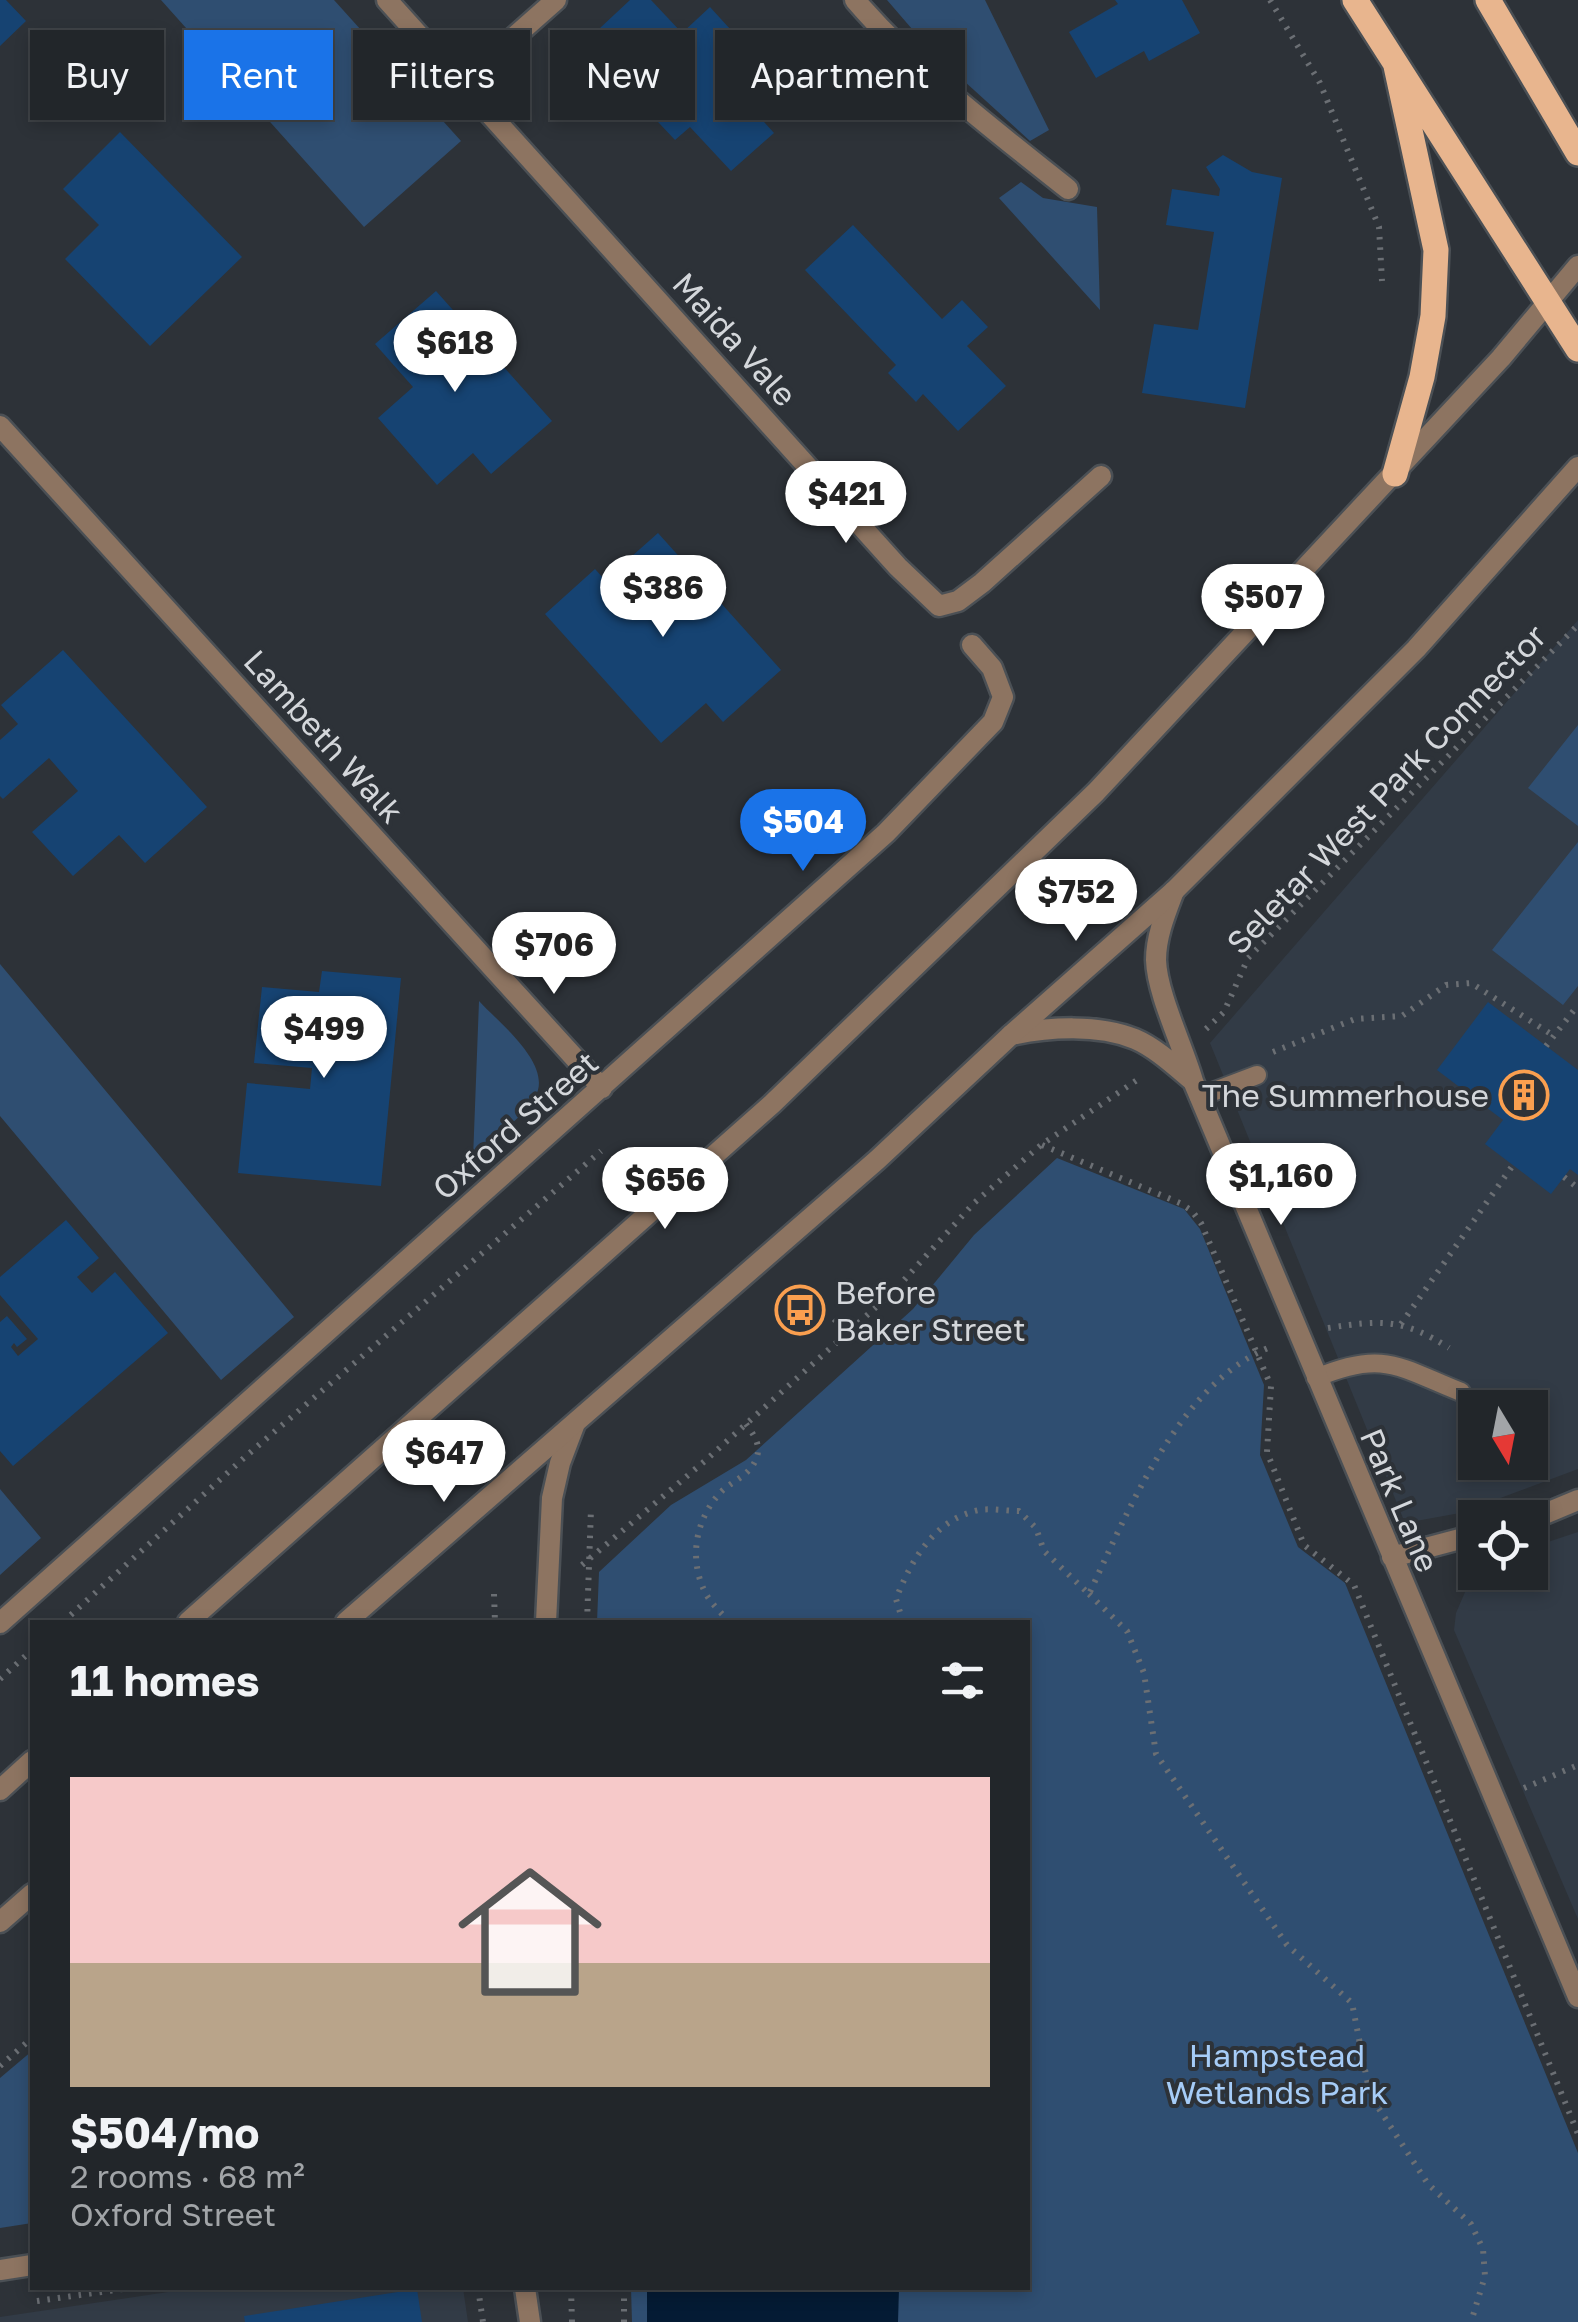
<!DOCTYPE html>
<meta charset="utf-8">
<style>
body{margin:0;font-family:"Golos Text",sans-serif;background:#2e3236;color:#f1f3f6;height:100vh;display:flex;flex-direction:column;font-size:38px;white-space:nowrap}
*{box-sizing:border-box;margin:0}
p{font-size:32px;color:#a2a5a8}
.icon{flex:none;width:55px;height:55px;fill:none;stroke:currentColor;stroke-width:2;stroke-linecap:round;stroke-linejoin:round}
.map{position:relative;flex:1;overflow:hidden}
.sheet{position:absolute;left:30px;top:1620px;width:1000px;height:670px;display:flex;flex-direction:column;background:#22262a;border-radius:0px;box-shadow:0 5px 15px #0003,0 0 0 2px #3f4347}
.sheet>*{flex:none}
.guide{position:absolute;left:30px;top:30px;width:1000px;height:90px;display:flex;gap:20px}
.needle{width:65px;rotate:170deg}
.controls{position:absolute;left:1458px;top:1390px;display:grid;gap:20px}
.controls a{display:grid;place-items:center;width:90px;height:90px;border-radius:0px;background:#22262a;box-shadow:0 5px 15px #0003,0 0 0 2px #3f4347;font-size:50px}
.price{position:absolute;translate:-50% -85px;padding:0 22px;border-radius:35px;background:#fff;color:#222;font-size:32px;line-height:65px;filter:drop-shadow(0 2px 5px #0008)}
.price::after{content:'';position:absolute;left:50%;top:60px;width:30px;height:22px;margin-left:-15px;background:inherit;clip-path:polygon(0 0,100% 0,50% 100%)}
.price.current{background:#1a73e8;color:#fff}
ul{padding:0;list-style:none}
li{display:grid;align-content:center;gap:20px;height:530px;padding:0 40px}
li span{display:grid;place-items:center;height:310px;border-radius:0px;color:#555}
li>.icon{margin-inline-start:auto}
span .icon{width:180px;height:180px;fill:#fffc;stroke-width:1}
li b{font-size:42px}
h2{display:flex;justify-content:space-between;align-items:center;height:120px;padding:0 40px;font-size:42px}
.chip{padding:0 35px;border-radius:0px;background:#22262a;box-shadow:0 5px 15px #0003,0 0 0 2px #3f4347;font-size:35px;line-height:90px}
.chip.current{background:#1a73e8;color:#fff}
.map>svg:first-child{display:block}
.built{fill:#323b46;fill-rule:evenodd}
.green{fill:#2f4e71}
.water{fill:#041b34}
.building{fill:#164372}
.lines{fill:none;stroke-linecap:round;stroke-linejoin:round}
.service-casing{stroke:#4b5055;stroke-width:22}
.minor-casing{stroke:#4b5055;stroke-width:25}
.tertiary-casing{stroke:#4b5055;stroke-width:25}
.primary-casing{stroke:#4b5055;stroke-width:30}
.path{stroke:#6b6f74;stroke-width:6;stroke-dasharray:2.5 8;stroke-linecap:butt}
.service{stroke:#8d7461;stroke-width:18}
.minor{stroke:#8d7461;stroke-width:20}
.tertiary{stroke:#8d7461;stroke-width:20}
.primary{stroke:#e8b58e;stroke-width:25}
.labels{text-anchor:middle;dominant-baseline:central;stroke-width:8;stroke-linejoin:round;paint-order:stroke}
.street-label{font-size:32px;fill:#d4d7db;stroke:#2d3238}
.poi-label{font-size:32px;fill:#d4d7db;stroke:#2d3238;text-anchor:end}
.park-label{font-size:32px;fill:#a6ccf7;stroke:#2d3238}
</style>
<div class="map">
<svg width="1578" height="2322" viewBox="0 0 1578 2322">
<rect width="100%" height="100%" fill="#2d3238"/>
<!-- built -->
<path class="built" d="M 1578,620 L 1578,1469 L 1460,1513 L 1405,1523 L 1210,1043 ZM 1475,1408 L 1530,1408 L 1530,1462 L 1475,1462 Z
M 1578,1532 L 1578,1919 L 1454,1630 L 1456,1613 L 1472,1576 L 1477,1573 L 1530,1572 L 1530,1548 Z
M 195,2288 L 463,2288 L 468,2322 L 0,2322 L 0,2317 Z"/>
<!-- green -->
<path class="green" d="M 161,0 L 334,0 L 461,141 L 364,227 Z
M 887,0 L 985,0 L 1049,130 L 1030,141 L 931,51 Z
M 1021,182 L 1043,198 L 1097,207 L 1100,310 L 999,198 Z
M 1578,725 L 1578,826 L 1528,788 Z
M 1578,842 L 1578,986 L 1563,1005 L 1492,950 Z
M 0,964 L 294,1317 L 221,1380 L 0,1116 Z
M 479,1001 C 499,1023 554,1065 535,1097 C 526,1114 489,1143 473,1159 Z
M 1057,1158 L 1184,1209 L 1200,1229 L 1264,1385 L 1260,1455 L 1298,1547 L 1345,1583 L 1578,2153 L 1578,2322 L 632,2322 L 631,2288 L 1028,2288 L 1028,1622 L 597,1622 L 599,1572 L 671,1505 L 746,1460 L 913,1309 L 974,1235 Z
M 0,1489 L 41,1538 L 0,1575 Z
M 32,2051 L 32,2223 L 0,2228 L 0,2078 Z"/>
<!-- water -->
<path class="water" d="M 647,2288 L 899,2288 L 898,2322 L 647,2322 Z"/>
<!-- building -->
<path class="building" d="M 0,0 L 6,0 L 26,21 L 0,46 Z
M 630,0 L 651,0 L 682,33 L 710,7 L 771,74 L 743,99 L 774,133 L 731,171 L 690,127 L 675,140 L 643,106 L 658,92 L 600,28 Z
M 1115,0 L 1182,0 L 1200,33 L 1149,61 L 1144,51 L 1096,78 L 1069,32 L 1118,4 Z
M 120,132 L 242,257 L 150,346 L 65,259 L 99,225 L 63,189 Z
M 1223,155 L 1252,172 L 1282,178 L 1245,408 L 1142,393 L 1154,324 L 1198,330 L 1214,232 L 1166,225 L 1172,189 L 1219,196 L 1220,189 L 1206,167 Z
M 853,225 L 942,319 L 962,300 L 988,327 L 967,346 L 1006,386 L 958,431 L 923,394 L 916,402 L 888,373 L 896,365 L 805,270 Z
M 436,291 L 552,421 L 491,474 L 473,453 L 437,485 L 378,418 L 413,387 L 375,344 Z
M 658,533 L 781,670 L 723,722 L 706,703 L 661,743 L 545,614 L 595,569 L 605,580 Z
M 63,650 L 207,807 L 145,863 L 119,835 L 73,876 L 32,832 L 78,791 L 49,758 L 3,799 L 0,796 L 0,740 L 18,724 L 1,705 Z
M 322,971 L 401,978 L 381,1186 L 238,1173 L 247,1083 L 310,1089 L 312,1068 L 254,1063 L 262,987 L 319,992 Z
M 1488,1002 L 1578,1070 L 1578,1175 L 1570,1169 L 1551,1194 L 1485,1144 L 1503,1120 L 1437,1070 Z
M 66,1220 L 99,1258 L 77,1277 L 92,1293 L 115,1272 L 168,1333 L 13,1466 L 0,1451 L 0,1322 L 7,1316 L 27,1339 L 17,1347 L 14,1343 L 11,1347 L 18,1356 L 38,1339 L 0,1295 L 0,1277 Z
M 417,2289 L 422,2322 L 245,2322 L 244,2316 Z"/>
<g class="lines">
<!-- service casing -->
<g class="service-casing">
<path id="service" d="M 1199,1097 L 1257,1075
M 1316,1378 C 1384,1349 1400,1368 1461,1392"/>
</g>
<!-- minor casing -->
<g class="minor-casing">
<path id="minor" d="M 387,0 L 898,567 L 939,606 L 958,601 L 982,583 L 1101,476
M 855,0 C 917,72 994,130 1068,189
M 461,84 L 556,0
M 0,426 L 602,1088
M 1174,891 C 1166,912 1156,936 1156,960 C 1157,994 1183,1046 1193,1081 L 1578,1997
M 1011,1035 C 1049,1027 1098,1024 1135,1039 C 1156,1048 1176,1067 1193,1081
M 1530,1520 L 1578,1500
M 1392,1557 L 1475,1535
M 546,1622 L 552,1498 L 560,1463 L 574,1426
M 0,1623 L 886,833 L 993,722 L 1003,697 L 992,668 L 972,645
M 0,2270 L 32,2265
M 525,2288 L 530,2322"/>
</g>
<!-- tertiary casing -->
<g class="tertiary-casing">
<path id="tertiary" d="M 188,1622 L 772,1104 L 1096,792 L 1501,358 L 1578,266
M 346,1622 L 877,1160 L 1011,1035 L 1174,891 L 1416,649 L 1578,467
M 0,1790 L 32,1761
M 0,1922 L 32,1894"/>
</g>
<!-- primary casing -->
<g class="primary-casing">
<path id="primary" d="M 1355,0 L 1578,349
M 1488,0 L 1578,153
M 1395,474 L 1422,377 L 1433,316 L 1436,250 L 1396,66"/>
</g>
<!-- path -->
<path class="path" d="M 1270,0 L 1320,83 L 1379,227 L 1382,281
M 1206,1029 L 1224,1012 L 1248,958 L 1578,625
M 1546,1046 L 1578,1005
M 1273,1052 L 1355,1019 L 1402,1016 L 1446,985 L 1471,983 L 1554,1036
M 1042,1145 L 1180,1203 L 1192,1211 L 1201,1223 L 1271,1386 L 1267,1452 L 1304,1545 L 1354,1585 L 1578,2134
M 1564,1177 L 1578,1188
M 834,1319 L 847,1334
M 1401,1324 L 1513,1165
M 1328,1328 C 1380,1320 1403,1318 1449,1348
M 582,1565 L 706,1460 L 895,1290 L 974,1203 L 1041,1145 L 1140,1078
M 494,1594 L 495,1622
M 1089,1594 L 1127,1631 L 1144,1673 L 1156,1754 L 1287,1945 L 1352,2003 L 1370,2095 L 1428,2184 L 1471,2224 L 1483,2249 L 1485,2276 L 1471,2322
M 63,1622 L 245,1457 L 601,1151
M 587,1622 L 591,1509
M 729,1622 C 722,1613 710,1603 705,1592 C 688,1558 696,1517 722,1491 C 734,1480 750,1475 756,1459 C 762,1446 754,1435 746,1424
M 903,1622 L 896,1599 C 911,1560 935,1519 979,1510 C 991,1508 1006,1511 1019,1511 L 1036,1528 L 1044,1551 L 1089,1594 C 1128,1511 1181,1380 1273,1346
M 0,1679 L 32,1650
M 1524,1788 L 1578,1765
M 0,2066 L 32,2038
M 478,2288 L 483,2322
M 571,2288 L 572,2322
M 624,2288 L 624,2322
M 37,2301 L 130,2288"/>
<!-- service -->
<use href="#service" class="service"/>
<!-- minor -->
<use href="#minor" class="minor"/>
<!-- tertiary -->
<use href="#tertiary" class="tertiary"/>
<!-- primary -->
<use href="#primary" class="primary"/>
</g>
<!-- icons -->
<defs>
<g id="building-ring" transform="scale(2.5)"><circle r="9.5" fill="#2d3238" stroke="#fa9f4f" stroke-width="1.5"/><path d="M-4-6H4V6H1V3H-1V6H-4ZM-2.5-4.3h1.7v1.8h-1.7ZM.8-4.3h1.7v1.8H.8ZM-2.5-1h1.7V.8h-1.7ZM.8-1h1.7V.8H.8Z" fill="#fa9f4f"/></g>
<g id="bus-ring" transform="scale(2.5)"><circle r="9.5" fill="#2d3238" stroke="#fa9f4f" stroke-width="1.5"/><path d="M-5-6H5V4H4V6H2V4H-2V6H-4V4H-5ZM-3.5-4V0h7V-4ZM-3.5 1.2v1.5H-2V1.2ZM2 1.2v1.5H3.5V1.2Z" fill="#fa9f4f"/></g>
</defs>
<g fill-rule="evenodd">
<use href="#building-ring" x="1524" y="1095"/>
<use href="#bus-ring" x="800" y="1310"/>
</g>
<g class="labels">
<!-- street labels -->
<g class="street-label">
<text transform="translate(735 339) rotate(48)">Maida Vale</text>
<text transform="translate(324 736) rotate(48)">Lambeth Walk</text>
<text transform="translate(1386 789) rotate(-46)">Seletar West Park Connector</text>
<text transform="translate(515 1125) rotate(-41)">Oxford Street</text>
<text transform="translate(1400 1500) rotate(67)">Park Lane</text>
</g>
<!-- poi labels -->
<g class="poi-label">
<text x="1489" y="1095">The Summerhouse</text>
<text x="835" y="1292" text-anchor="start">Before<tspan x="835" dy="37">Baker Street</tspan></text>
</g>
<!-- park labels -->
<g class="park-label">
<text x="1277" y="2055">Hampstead<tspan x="1277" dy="37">Wetlands Park</tspan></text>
</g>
</g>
</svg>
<div class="controls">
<a><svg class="needle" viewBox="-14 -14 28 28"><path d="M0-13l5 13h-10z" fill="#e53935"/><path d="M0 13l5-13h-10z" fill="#a2a5a8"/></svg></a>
<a><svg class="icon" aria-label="locate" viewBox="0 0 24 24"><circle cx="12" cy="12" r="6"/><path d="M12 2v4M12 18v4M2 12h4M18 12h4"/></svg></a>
</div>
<b class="price" style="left:455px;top:395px">$618</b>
<b class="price" style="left:846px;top:546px">$421</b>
<b class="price" style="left:663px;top:640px">$386</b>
<b class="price" style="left:1263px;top:649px">$507</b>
<b class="price current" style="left:803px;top:874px">$504</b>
<b class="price" style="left:1076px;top:944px">$752</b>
<b class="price" style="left:554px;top:997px">$706</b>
<b class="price" style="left:324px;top:1081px">$499</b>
<b class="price" style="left:1281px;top:1228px">$1,160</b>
<b class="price" style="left:665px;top:1232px">$656</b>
<b class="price" style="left:444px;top:1505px">$647</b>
<div class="guide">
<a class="chip">Buy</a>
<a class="chip current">Rent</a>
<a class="chip">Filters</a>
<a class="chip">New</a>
<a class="chip">Apartment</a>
</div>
<section class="sheet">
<h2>11 homes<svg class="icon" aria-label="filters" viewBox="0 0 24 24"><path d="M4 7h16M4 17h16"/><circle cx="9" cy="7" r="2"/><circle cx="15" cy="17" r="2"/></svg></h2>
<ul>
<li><span style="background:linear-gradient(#f6c9c9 60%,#b9a48a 0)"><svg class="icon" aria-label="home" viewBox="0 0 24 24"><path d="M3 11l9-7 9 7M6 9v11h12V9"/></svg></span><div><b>$504/mo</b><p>2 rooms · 68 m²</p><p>Oxford Street</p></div></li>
</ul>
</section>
</div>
